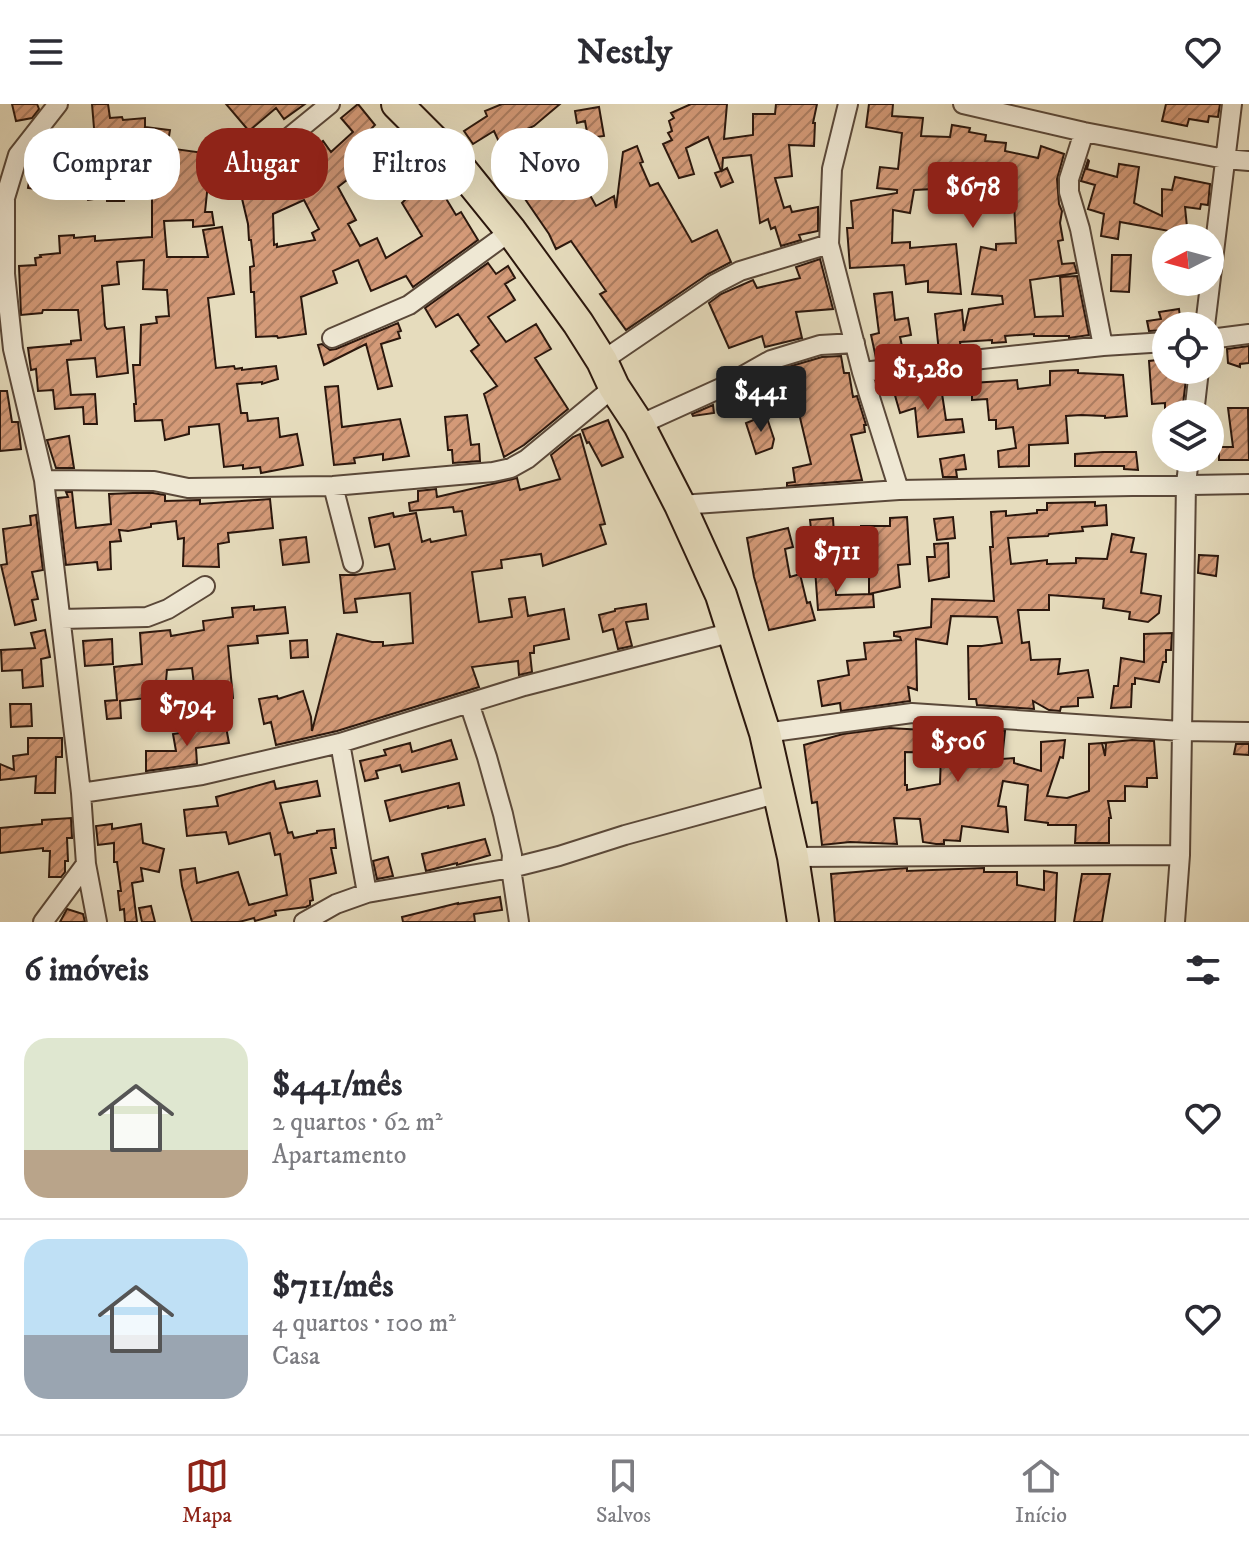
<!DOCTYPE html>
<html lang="pt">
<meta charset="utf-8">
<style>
body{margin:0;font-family:"IM FELL DW Pica",serif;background:#f7f7f7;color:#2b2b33;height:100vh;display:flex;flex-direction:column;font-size:30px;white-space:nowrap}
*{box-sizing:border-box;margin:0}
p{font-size:26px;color:#7c7c81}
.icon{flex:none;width:44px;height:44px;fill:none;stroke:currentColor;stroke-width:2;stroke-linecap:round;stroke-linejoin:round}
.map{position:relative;height:818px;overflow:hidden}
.drawer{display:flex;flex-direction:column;background:#fff;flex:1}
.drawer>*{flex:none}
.banner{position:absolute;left:24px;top:24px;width:800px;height:72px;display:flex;gap:16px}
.needle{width:52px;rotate:264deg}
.fabs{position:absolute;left:1152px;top:120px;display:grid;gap:16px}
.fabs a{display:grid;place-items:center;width:72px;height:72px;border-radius:50%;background:#fff;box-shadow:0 8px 32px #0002;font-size:40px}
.price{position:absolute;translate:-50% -68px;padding:0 18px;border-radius:8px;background:#8f2418;color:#fff;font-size:26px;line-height:52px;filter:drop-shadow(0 2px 4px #0008)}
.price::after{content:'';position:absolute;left:50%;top:48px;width:24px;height:18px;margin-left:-12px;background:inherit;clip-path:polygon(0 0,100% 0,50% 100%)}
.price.active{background:#222;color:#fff}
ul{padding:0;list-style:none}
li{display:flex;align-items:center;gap:24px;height:200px;padding:0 24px}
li+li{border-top:2px solid #e1e1e2}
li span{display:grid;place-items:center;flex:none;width:224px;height:160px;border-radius:24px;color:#555}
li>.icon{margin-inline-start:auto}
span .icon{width:96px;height:96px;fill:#fffc;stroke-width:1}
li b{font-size:34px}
h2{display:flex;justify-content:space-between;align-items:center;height:96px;padding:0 24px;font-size:34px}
.chip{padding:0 28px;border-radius:32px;background:#fff;box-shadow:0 8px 32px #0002;font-size:28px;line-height:72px}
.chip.active{background:#8f2418;color:#fff}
header{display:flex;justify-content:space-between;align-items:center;height:104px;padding:0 24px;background:#fff;font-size:36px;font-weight:700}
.tab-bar{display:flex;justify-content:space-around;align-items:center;height:112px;border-top:2px solid #e1e1e2;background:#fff;font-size:22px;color:#7c7c81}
.tab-bar a{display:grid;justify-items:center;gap:4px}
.tab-bar .active{color:#8f2418}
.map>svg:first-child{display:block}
.building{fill:url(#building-hatch);stroke:#2b170d;stroke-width:2;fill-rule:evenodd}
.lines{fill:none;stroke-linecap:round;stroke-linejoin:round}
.street-casing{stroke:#5a4839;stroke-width:22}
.primary-casing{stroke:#2b170d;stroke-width:34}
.street{stroke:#efe8d4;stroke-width:18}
.primary{stroke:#e6dcbd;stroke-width:30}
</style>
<header><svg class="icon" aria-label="menu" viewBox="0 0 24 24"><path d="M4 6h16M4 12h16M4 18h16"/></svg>Nestly<svg class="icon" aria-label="heart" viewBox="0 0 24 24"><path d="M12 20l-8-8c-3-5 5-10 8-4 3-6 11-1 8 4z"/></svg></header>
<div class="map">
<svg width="1249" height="818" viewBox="0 0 1249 818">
<defs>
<pattern id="building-hatch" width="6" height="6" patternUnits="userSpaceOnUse" patternTransform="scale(2)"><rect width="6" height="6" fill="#d49a78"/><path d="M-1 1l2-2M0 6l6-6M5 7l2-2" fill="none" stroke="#ac7d61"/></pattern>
</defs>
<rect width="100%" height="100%" fill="#e6dcbd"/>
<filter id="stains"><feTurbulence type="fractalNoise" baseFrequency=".0025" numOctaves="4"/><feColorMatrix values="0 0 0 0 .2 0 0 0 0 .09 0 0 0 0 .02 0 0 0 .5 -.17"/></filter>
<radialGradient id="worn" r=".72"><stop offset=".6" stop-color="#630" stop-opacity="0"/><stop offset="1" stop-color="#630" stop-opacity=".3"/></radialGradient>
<!-- building -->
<path class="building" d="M 12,0 L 37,0 L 39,5 L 32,14 L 16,17 Z
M 92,0 L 108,0 L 110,14 L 122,13 L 123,16 L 145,14 L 145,23 L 170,26 L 167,44 L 226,52 L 223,79 L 250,60 L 255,67 L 262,64 L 267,73 L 297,56 L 323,37 L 331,48 L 353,28 L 341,14 L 358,0 L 375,21 L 370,26 L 389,51 L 396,45 L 431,88 L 439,83 L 456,111 L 461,108 L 478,136 L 413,183 L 406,172 L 371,187 L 358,156 L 333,167 L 337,179 L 301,193 L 306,230 L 278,234 L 277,232 L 256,233 L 254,188 L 251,188 L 250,163 L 254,162 L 251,136 L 249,136 L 248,120 L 239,82 L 208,79 L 205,108 L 212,108 L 214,121 L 193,123 L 193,116 L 164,117 L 167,153 L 208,153 L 203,126 L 222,123 L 234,190 L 208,194 L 216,264 L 234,262 L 235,265 L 242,264 L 242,266 L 276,262 L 278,275 L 262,280 L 262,278 L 237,280 L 241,309 L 247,309 L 248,317 L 278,314 L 280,333 L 297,330 L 303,361 L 261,369 L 260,363 L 243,365 L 243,361 L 224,363 L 219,320 L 189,323 L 189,330 L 165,336 L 162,316 L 135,317 L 134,300 L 136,300 L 133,261 L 140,261 L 141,221 L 157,219 L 156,213 L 169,212 L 167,186 L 143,185 L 144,156 L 117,158 L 119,180 L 102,182 L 105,222 L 107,225 L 124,223 L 128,269 L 97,273 L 95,254 L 67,256 L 71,291 L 95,290 L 97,320 L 84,320 L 83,303 L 55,305 L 53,286 L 38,287 L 36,265 L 31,266 L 28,244 L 71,240 L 71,237 L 81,236 L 78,206 L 43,206 L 42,209 L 21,211 L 19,162 L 36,161 L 35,154 L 41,153 L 40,151 L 60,149 L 59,132 L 74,131 L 74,134 L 95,132 L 95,137 L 152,133 L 152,94 L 124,91 L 124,97 L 107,97 L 107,93 L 88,96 L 87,93 L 28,84 L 31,63 L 34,63 L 40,43 L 52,26 L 61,29 L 55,50 L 79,51 L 96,48 ZM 356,69 L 370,86 L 388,71 L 405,96 L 402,99 L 422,132 L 386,154 L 377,134 L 360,142 L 348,120 L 356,116 L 338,83 ZM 304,96 L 319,125 L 312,129 L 315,136 L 277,143 L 277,140 L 274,141 L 273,110 Z
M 226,0 L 305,0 L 284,15 L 276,4 L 249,27 Z
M 502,0 L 560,0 L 534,22 L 499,38 L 494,27 L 473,40 L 464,27 L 487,12 L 485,7 Z
M 691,0 L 727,0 L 724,35 L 753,31 L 753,10 L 775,10 L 776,0 L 817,0 L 813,19 L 815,19 L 814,42 L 789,41 L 792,72 L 775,74 L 784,104 L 790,102 L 792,108 L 818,103 L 818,127 L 799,131 L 801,136 L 781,142 L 775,123 L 771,125 L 768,115 L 760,119 L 751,51 L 723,54 L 722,67 L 727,64 L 733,78 L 721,83 L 715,69 L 721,67 L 708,33 L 686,44 L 694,70 L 679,74 L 663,40 L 672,36 L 668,29 L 672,27 L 669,17 L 674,14 L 671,9 Z
M 869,0 L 893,0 L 892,12 L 923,14 L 921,32 L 950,33 L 952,21 L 970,24 L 969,28 L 986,31 L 985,37 L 1006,39 L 1005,47 L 1038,54 L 1041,42 L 1064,50 L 1057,75 L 1059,100 L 1062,107 L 1060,119 L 1063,136 L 1058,137 L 1062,160 L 1074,159 L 1077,169 L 1030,176 L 1035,213 L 1063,212 L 1060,173 L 1077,172 L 1089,231 L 1069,234 L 1069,232 L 1034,232 L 1034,230 L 1005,232 L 1006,238 L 992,239 L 992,236 L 960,238 L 961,245 L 939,248 L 935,210 L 962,206 L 964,227 L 969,205 L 1003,200 L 1002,192 L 972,190 L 981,143 L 996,146 L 996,140 L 1016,139 L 1014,99 L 966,99 L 965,87 L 954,88 L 954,84 L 914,86 L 910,109 L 893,106 L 892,139 L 910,138 L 910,144 L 956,140 L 961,190 L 928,188 L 928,177 L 906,180 L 904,161 L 850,164 L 847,124 L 853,124 L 851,97 L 897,89 L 897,86 L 877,84 L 880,63 L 898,65 L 902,29 L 866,23 Z
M 1166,0 L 1220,0 L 1218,13 L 1209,12 L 1208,18 L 1189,15 L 1187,22 L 1162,17 Z
M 599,3 L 604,32 L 588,34 L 585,17 L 577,19 L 575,7 Z
M 550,31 L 576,70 L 584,86 L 586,84 L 596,102 L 614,92 L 616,104 L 623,48 L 637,42 L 643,58 L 640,59 L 650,82 L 658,79 L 692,138 L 717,126 L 731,158 L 708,170 L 626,226 L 600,190 L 606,187 L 571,137 L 556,145 L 549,130 L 503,63 Z
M 1088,56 L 1089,57 L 1087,65 L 1117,73 L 1119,60 L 1139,63 L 1134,99 L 1162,112 L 1162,85 L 1172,86 L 1175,73 L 1210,80 L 1208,101 L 1201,100 L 1200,105 L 1185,103 L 1187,123 L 1196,127 L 1194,132 L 1188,130 L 1189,134 L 1174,134 L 1175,128 L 1120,118 L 1118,135 L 1101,132 L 1104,110 L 1088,105 L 1095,81 L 1081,77 Z
M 1112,151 L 1131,151 L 1129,188 L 1111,187 Z
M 820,155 L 833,205 L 796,208 L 802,234 L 765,243 L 762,232 L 729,244 L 709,199 L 721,190 L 753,176 L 757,184 L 800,174 L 796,163 Z
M 488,159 L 496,170 L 508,162 L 515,174 L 505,180 L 515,196 L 488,213 L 506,238 L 536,220 L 551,245 L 535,254 L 568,305 L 524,341 L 504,353 L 484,290 L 497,282 L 471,247 L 479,241 L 458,210 L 436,223 L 425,204 Z
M 892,188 L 895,216 L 908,214 L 911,231 L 900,233 L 904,251 L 876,254 L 871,231 L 879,229 L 874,190 Z
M 1179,205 L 1181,222 L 1166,222 L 1166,226 L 1149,227 L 1147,217 L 1161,215 L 1159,208 Z
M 398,219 L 401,227 L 398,228 L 400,234 L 381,240 L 392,282 L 378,285 L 366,240 L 324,261 L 318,241 L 322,240 L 330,246 L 336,245 Z
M 1249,242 L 1249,259 L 1240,260 L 1240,263 L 1228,259 L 1227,245 Z
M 841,252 L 844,269 L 849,269 L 853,293 L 857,292 L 866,321 L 864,321 L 865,328 L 851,331 L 862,376 L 787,382 L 787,379 L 795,378 L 793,364 L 811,360 L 788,263 L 822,253 Z
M 1166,255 L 1166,266 L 1187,266 L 1182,309 L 1165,309 L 1165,299 L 1152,300 L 1149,257 Z
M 1078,266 L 1078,269 L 1123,271 L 1127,312 L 1105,314 L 1105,312 L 1081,311 L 1066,312 L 1068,339 L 1029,341 L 1029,362 L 999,363 L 998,347 L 1016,344 L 1013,323 L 996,325 L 996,316 L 989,316 L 987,295 L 972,296 L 972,279 L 1017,276 L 1018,285 L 1050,281 L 1050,267 Z
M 752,280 L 759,303 L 745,305 L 739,288 Z
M 338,282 L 342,323 L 400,315 L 409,352 L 383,356 L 383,350 L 354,354 L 355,359 L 334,361 L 325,283 Z
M 941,283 L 946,316 L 962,315 L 964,328 L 918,333 L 915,304 L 900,309 L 894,288 L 907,285 L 908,288 Z
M 0,287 L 7,287 L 12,318 L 18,318 L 21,345 L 0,347 Z
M 713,301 L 714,309 L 693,312 L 692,310 Z
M 1228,304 L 1248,304 L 1249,356 L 1219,356 L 1219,343 L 1233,343 Z
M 467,311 L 471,341 L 479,340 L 480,357 L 453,359 L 452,346 L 448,346 L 445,313 Z
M 766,311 L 774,335 L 772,344 L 756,350 L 746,319 Z
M 608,316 L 623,353 L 602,362 L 589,338 L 587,339 L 582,326 Z
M 580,330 L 605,420 L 600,421 L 606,440 L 543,462 L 541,450 L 501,456 L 502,464 L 472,468 L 479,518 L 512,513 L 509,495 L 525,493 L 528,512 L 564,505 L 569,535 L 534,542 L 534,549 L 530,549 L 532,568 L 519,571 L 518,557 L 472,563 L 479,583 L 337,627 L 276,641 L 271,618 L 264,620 L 259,595 L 277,592 L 278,595 L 303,587 L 311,613 L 312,627 L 337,530 L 372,538 L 383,538 L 383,542 L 413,539 L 410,489 L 355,495 L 357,508 L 344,509 L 340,471 L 355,471 L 395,465 L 389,440 L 375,443 L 369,414 L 393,409 L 394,413 L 416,409 L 422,438 L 430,435 L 431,438 L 466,431 L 462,407 L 454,408 L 453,403 L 410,407 L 409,399 L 418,397 L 418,387 L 436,385 L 437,393 L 517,374 L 520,386 L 560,375 L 551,351 L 573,333 Z
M 69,332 L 74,364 L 56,364 L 47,336 Z
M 1103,348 L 1136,348 L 1138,366 L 1124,365 L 1124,362 L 1075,362 L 1075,350 Z
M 964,351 L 966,365 L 956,366 L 957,373 L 943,373 L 940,355 Z
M 66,388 L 72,388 L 76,424 L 111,420 L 109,390 L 133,389 L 153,389 L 165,391 L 165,397 L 200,396 L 200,400 L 270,395 L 273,424 L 228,429 L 229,438 L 218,440 L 219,463 L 183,462 L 184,434 L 178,435 L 176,417 L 151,420 L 151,423 L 128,427 L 119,426 L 121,437 L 110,438 L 111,465 L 98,466 L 97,458 L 66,461 L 58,394 L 68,393 Z
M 1095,398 L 1095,402 L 1106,401 L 1107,421 L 1082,423 L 1083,427 L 1049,430 L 1048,432 L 1008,434 L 1011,460 L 1047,456 L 1047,460 L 1076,459 L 1076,454 L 1107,455 L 1112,430 L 1134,434 L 1131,448 L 1146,450 L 1141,489 L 1161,492 L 1159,509 L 1148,518 L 1129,515 L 1130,508 L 1103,504 L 1104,495 L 1049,491 L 1049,506 L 1018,506 L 1022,539 L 1029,538 L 1031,556 L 1060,555 L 1058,570 L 1088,566 L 1093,593 L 1078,594 L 1078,602 L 1061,603 L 1060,607 L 1049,606 L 1033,597 L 1034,605 L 977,601 L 976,595 L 969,595 L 968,542 L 982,542 L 1002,539 L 997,513 L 951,512 L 947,540 L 916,535 L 917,586 L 908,583 L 910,597 L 841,607 L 840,599 L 822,602 L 818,577 L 849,571 L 847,557 L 866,555 L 864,539 L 901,536 L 900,533 L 894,532 L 894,528 L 931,523 L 932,495 L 994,497 L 990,443 L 993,443 L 991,408 L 1006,407 L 1006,412 L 1037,409 L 1037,406 L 1047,406 L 1047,399 Z
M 36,411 L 43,466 L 32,468 L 38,495 L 32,496 L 36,516 L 15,521 L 1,461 L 7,460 L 3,425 L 31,421 L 30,412 Z
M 907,413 L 910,460 L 898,461 L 900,483 L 869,490 L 869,459 L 825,461 L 825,439 L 861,437 L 861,422 L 890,422 L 890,414 Z
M 953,413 L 955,434 L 937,436 L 934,415 Z
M 833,414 L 834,431 L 812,434 L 810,416 Z
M 788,424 L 793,443 L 785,445 L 790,473 L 800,470 L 807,499 L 810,498 L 815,516 L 769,526 L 754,473 L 747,434 Z
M 306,433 L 309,458 L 283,461 L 280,436 Z
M 948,439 L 949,473 L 929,477 L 927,453 L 935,453 L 934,440 Z
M 1199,451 L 1218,452 L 1216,472 L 1198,469 Z
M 835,464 L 836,491 L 873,490 L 874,503 L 818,506 L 815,465 Z
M 646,500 L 648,515 L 626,518 L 632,542 L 618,545 L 613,525 L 603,528 L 599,511 L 615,507 L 615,505 Z
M 254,502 L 254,506 L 285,503 L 288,529 L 257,532 L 258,539 L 228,542 L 233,594 L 199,604 L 197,580 L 194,581 L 192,564 L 167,566 L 164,599 L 162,599 L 162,620 L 146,620 L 146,594 L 120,597 L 121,614 L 107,615 L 105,597 L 117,596 L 114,563 L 142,560 L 140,529 L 170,526 L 171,532 L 204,526 L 203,517 L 233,513 L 232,504 Z
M 45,526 L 50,553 L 41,555 L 43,582 L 23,584 L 22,566 L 2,567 L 1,546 L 35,544 L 31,529 Z
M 1172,529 L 1171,546 L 1166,546 L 1166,558 L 1163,558 L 1159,578 L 1135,574 L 1135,580 L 1132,580 L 1131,603 L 1111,604 L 1114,582 L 1118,582 L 1121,554 L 1144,558 L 1144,530 Z
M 112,535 L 113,560 L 85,562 L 83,537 Z
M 307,536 L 308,553 L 291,554 L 290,537 Z
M 10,600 L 31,600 L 32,622 L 11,623 Z
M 215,620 L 216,624 L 226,623 L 229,639 L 196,644 L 197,660 L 146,667 L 146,647 L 176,647 L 173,630 L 202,626 L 201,622 Z
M 942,623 L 1005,627 L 1002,655 L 1014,654 L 1014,659 L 1041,667 L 1041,638 L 1065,636 L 1063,654 L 1060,653 L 1047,692 L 1067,694 L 1089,687 L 1089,640 L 1102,639 L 1105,652 L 1106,640 L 1104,639 L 1132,636 L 1154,637 L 1157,674 L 1147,674 L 1147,683 L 1125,682 L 1125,697 L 1108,697 L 1111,714 L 1109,714 L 1109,739 L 1075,739 L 1076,721 L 1048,721 L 1048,719 L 1025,716 L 1028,681 L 1003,677 L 998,702 L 1006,703 L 1008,728 L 962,722 L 960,737 L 944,736 L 944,740 L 936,740 L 923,738 L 920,715 L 894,714 L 897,740 L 850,738 L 822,741 L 817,698 L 812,699 L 804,641 L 843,630 L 889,624 L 942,627 ZM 905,648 L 941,649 L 940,680 L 907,686 L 907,681 L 905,681 Z
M 28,634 L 62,634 L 62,653 L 56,653 L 55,689 L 35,689 L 36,672 L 0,676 L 0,660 L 14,666 L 13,652 L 28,650 Z
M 451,636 L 457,655 L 402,668 L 400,661 L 376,667 L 378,674 L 365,677 L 360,657 L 386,651 L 384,646 L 410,639 L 412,648 Z
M 1236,640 L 1249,640 L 1249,651 L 1234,650 Z
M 274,677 L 276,685 L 317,677 L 320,692 L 280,699 L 288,729 L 292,728 L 294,734 L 317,729 L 317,727 L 334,725 L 336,744 L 331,744 L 336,769 L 310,775 L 313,796 L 310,797 L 310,801 L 306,803 L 275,807 L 276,811 L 255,817 L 254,814 L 239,818 L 192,818 L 182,782 L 180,766 L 195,764 L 197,779 L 238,768 L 249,801 L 287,791 L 280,750 L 275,751 L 270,729 L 229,740 L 226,728 L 187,732 L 184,706 L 218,702 L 216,693 Z
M 459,679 L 464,701 L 448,704 L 448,702 L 390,717 L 385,697 Z
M 71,714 L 72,734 L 67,734 L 68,757 L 65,757 L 65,768 L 61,773 L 49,773 L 50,747 L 43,747 L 43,744 L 0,749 L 0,724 L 42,720 L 42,716 Z
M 112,720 L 112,725 L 141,720 L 143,739 L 164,745 L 159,768 L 141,764 L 143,777 L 132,779 L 137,818 L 125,818 L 124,805 L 120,806 L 118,787 L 121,787 L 117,758 L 114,758 L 114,739 L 98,741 L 96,722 Z
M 485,735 L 490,751 L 457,761 L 457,759 L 426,767 L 422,750 Z
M 388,753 L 393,772 L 377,775 L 373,757 Z
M 907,764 L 907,767 L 984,764 L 984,768 L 1017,768 L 1017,781 L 1044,786 L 1044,767 L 1057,769 L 1055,818 L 835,818 L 831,770 Z
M 1082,770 L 1110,770 L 1102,818 L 1074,818 Z
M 500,793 L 502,806 L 474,810 L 475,818 L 403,818 L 402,813 L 458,799 L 458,800 Z
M 151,802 L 155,818 L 142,818 L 139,804 Z
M 67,805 L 83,810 L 85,818 L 60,818 Z"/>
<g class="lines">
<!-- street casing -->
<g class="street-casing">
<path id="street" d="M 58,0 L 18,51 L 5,94 L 5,170 L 13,245 L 44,376 L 81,689 L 86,760 L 97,818
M 848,0 L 832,65 L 829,140 L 862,268 L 899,386
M 963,0 L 1084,28 L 1225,55 L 1249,57
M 1084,28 L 1069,75 L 1069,88 L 1080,125 L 1103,242
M 265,53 L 330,0
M 1205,222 L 1232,0
M 332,234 L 409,201 L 511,127
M 1210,235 L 1249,230
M 602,257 L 715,180 L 740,167 L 829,140
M 862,268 L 1103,242 L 1166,238
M 1194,310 L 1199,266
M 639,321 L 723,283 L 771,256 L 820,241 L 855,239
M 44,376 L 154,377 L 188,384 L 333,382 L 493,368 L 511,364 L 527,355 L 614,283
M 333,382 L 353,459
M 680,401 L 899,386 L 1249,380
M 61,515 L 147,513 L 168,505 L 205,482
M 469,599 L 487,653 L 503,710 L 512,751 L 511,764 L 519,818
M 765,629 L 912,609 L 1181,627 L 1249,628
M 340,639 L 367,789
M 81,689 L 202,671 L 340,639 L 524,582 L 733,528
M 793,753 L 1180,751
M 43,818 L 86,760
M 304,818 L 336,800 L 367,789 L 511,764 L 559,752 L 625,731 L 779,689
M 1175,818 L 1180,751 L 1186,380 L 1189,354"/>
</g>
<!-- primary casing -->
<g class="primary-casing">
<path id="primary" d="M 397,0 L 456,59 L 511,127 L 578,219 L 602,257 L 614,283 L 639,321 L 680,401 L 721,491 L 765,629 L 793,753 L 803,818"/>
</g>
<!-- street -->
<use href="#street" class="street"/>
<!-- primary -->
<use href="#primary" class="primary"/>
</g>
<rect width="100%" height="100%" filter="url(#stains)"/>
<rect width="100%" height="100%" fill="url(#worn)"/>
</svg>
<div class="fabs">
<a><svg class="needle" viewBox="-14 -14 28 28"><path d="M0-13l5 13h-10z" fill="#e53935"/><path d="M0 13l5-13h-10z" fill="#7c7c81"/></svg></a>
<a><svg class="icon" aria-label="locate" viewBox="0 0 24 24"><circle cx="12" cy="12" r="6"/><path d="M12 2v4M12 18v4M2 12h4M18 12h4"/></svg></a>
<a><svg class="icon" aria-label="layers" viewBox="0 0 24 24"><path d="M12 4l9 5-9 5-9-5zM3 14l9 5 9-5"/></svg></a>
</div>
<b class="price" style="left:973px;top:126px">$678</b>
<b class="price" style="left:928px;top:308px">$1,280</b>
<b class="price active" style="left:761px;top:330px">$441</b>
<b class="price" style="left:837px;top:490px">$711</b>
<b class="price" style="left:187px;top:644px">$794</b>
<b class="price" style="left:958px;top:680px">$506</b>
<div class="banner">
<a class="chip">Comprar</a>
<a class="chip active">Alugar</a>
<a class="chip">Filtros</a>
<a class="chip">Novo</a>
</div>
</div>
<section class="drawer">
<h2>6 imóveis<svg class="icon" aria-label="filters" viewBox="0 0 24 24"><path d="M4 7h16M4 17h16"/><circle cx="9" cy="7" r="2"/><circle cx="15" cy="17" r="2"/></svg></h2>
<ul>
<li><span style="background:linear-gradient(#dfe7d0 70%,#b9a48a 0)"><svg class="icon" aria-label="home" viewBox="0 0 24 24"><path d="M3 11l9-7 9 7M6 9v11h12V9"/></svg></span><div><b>$441/mês</b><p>2 quartos · 62 m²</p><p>Apartamento</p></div><svg class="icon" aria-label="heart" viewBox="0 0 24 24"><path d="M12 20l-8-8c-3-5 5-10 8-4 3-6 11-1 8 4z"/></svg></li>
<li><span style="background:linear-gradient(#bfe0f5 60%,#9aa5b1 0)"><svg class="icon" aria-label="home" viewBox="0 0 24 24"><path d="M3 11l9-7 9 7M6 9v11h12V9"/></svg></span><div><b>$711/mês</b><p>4 quartos · 100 m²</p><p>Casa</p></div><svg class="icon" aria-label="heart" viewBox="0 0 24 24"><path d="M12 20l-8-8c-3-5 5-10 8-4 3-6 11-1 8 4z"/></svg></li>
</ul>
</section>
<nav class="tab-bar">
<a class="active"><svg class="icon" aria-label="map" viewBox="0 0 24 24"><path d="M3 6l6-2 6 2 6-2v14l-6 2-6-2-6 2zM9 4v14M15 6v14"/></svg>Mapa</a>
<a><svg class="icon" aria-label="saved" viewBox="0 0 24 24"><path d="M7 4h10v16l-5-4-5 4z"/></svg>Salvos</a>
<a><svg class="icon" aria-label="home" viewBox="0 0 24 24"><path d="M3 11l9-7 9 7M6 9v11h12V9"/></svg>Início</a>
</nav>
